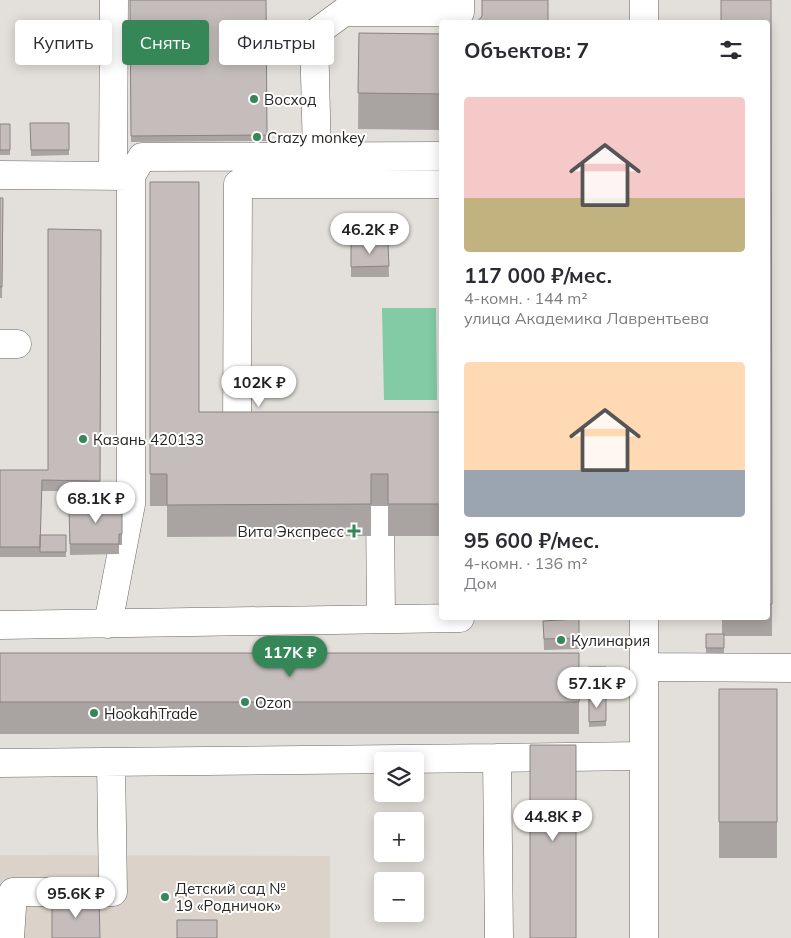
<!DOCTYPE html>
<html lang="ru">
<meta charset="utf-8">
<style>
body{margin:0;font-family:Mulish,sans-serif;background:#f7f7f7;color:#2b2b33;height:100vh;display:flex;flex-direction:column;font-size:19px;white-space:nowrap}
*{box-sizing:border-box;margin:0}
p{font-size:16px;color:#7c7c81}
.icon{flex:none;width:28px;height:28px;fill:none;stroke:currentColor;stroke-width:2;stroke-linecap:round;stroke-linejoin:round}
.map{position:relative;flex:1;overflow:hidden}
.details{position:absolute;left:439px;top:20px;width:331px;height:600px;display:flex;flex-direction:column;background:#fff;border-radius:5px;box-shadow:0 2px 12px #0003}
.details>*{flex:none}
.guide{position:absolute;left:15px;top:20px;width:349px;height:45px;display:flex;gap:10px}
.buttons{position:absolute;left:374px;top:752px;display:grid;gap:10px}
.buttons a{display:grid;place-items:center;width:50px;height:50px;border-radius:5px;background:#fff;box-shadow:0 2px 12px #0003;font-size:25px}
.price{position:absolute;translate:-50% -42px;padding:0 11px;border-radius:18px;background:#fff;color:#222;font-size:16px;line-height:32px;filter:drop-shadow(0 1px 2px #0008)}
.price::after{content:'';position:absolute;left:50%;top:30px;width:15px;height:11px;margin-left:-8px;background:inherit;clip-path:polygon(0 0,100% 0,50% 100%)}
.price.on{background:#368758;color:#fff}
ul{padding:0;list-style:none}
li{display:grid;align-content:center;gap:10px;height:265px;padding:0 25px}
li span{display:grid;place-items:center;height:155px;border-radius:5px;color:#555}
li>.icon{margin-inline-start:auto}
span .icon{width:90px;height:90px;fill:#fffc;stroke-width:1}
li b{font-size:21px}
h2{display:flex;justify-content:space-between;align-items:center;height:60px;padding:0 25px;font-size:21px}
.chip{padding:0 18px;border-radius:5px;background:#fff;box-shadow:0 2px 12px #0003;font-size:18px;line-height:45px}
.chip.on{background:#368758;color:#fff}
.map>svg:first-child{display:block}
.built{fill:#dbd3c9}
.green{fill:#82cba4}
.lines{fill:none;stroke-linecap:round;stroke-linejoin:round}
.minor-casing{stroke:#6b6863;stroke-width:29}
.minor{stroke:#fff;stroke-width:28}
.wall{fill:#a9a3a1}
.building{fill:#c4bdbb;stroke:#898483}
.poi-dot{fill:#368758;stroke:#fff;stroke-width:2}
.labels{text-anchor:middle;dominant-baseline:central;stroke-width:4;stroke-linejoin:round;paint-order:stroke}
.poi-label{font-size:15px;fill:#262523;stroke:#fff;text-anchor:start}
</style>
<div class="map">
<svg width="791" height="938" viewBox="0 0 791 938">
<rect width="100%" height="100%" fill="#e3dfda"/>
<!-- built -->
<path class="built" d="M 0,855 L 330,856 L 330,938 L 0,938 Z"/>
<!-- green -->
<path class="green" d="M 382,308 L 436,308 L 437,400 L 384,400 Z"/>
<g class="lines">
<!-- minor casing -->
<g class="minor-casing">
<path id="minor" d="M 644,22 L 644,0
M 317,156 L 314,34 L 344,12 L 460,12 L 460,0
M 0,175 L 131,176 L 131,504 L 108,624
M 113,176 L 114,0
M 131,176 L 142,157 L 441,156
M 0,344 L 17,344
M 249,437 L 237,437 L 238,184 L 441,184
M 380,506 L 381,618
M 644,618 L 644,938
M 0,625 L 460,618
M 644,667 L 791,668
M 497,758 L 644,756
M 0,763 L 497,758 L 499,938
M 10,938 L 13,892 L 113,892 L 111,762"/>
</g>
<!-- minor -->
<use href="#minor" class="minor"/>
</g>
<!-- wall -->
<path class="wall" d="M 130,0 L 266,0 L 267,141 L 131,142 Z
M 771,0 L 772,636 L 724,636 L 724,653 L 706,653 L 706,634 L 722,634 L 722,618 L 768,618 L 768,22 Z
M 359,33 L 441,34 L 441,130 L 358,129 Z
M 30,123 L 69,123 L 69,155 L 31,156 Z
M 0,124 L 10,124 L 10,155 L 0,155 Z
M 150,182 L 199,412 L 441,412 L 441,536 L 388,536 L 388,506 L 371,506 L 371,536 L 167,537 L 167,506 L 150,506 Z
M 0,198 L 3,198 L 2,298 L 0,298 Z
M 101,230 L 100,491 L 42,491 L 40,535 L 66,535 L 66,557 L 0,557 L 0,470 L 48,470 Z
M 388,243 L 389,277 L 351,277 L 351,244 Z
M 122,504 L 122,545 L 119,545 L 119,554 L 70,555 L 69,520 L 75,510 Z
M 579,619 L 579,649 L 544,650 L 543,621 Z
M 0,653 L 579,653 L 579,734 L 0,734 Z
M 588,667 L 606,667 L 606,726 L 589,727 Z
M 719,689 L 777,689 L 777,858 L 719,858 Z"/>
<!-- building -->
<path class="building" d="M 130,0 L 266,0 L 267,135 L 131,136 Z
M 482,0 L 548,0 L 548,22 L 477,22 L 482,16 Z
M 721,0 L 771,0 L 772,604 L 768,604 L 768,22 L 721,22 Z
M 359,33 L 441,34 L 441,94 L 358,93 Z
M 30,123 L 69,123 L 69,150 L 31,150 Z
M 0,124 L 10,124 L 10,150 L 0,150 Z
M 150,182 L 199,182 L 199,412 L 441,412 L 441,504 L 388,504 L 388,474 L 371,474 L 371,504 L 167,505 L 167,474 L 150,474 Z
M 0,198 L 3,198 L 2,287 L 0,287 Z
M 48,229 L 101,230 L 100,481 L 42,480 L 40,547 L 0,547 L 0,470 L 48,470 Z
M 388,243 L 389,266 L 351,267 L 351,244 Z
M 75,504 L 122,504 L 122,534 L 119,534 L 119,544 L 70,544 L 69,510 L 75,510 Z
M 40,535 L 66,535 L 66,552 L 40,552 Z
M 579,619 L 579,638 L 544,639 L 543,621 Z
M 706,634 L 724,634 L 724,648 L 706,648 Z
M 0,653 L 579,653 L 579,702 L 0,702 Z
M 588,667 L 606,667 L 606,695 L 588,695 Z
M 719,689 L 777,689 L 777,822 L 719,822 Z
M 589,697 L 606,697 L 606,721 L 589,722 Z
M 530,745 L 576,745 L 576,938 L 530,938 Z
M 52,900 L 99,900 L 100,938 L 52,938 Z
M 177,920 L 217,920 L 217,938 L 177,938 Z"/>
<!-- markers -->
<g class="poi-dot">
<circle cx="254" cy="99" r="5"/>
<circle cx="257" cy="137" r="5"/>
<circle cx="83" cy="439" r="5"/>
<path d="M351.5 523.5h5v5h5v5h-5v5h-5v-5h-5v-5h5z"/>
<circle cx="561" cy="640" r="5"/>
<circle cx="245" cy="702" r="5"/>
<circle cx="94" cy="713" r="5"/>
<circle cx="165" cy="897" r="5"/>
</g>
<g class="labels">
<!-- poi labels -->
<g class="poi-label">
<text x="264" y="99">Восход</text>
<text x="267" y="137">Crazy monkey</text>
<text x="93" y="439">Казань 420133</text>
<text x="344" y="531" text-anchor="end">Вита Экспресс</text>
<text x="571" y="640">Кулинария</text>
<text x="255" y="702">Ozon</text>
<text x="104" y="713">HookahTrade</text>
<text x="175" y="888">Детский сад №<tspan x="175" dy="17">19 «Родничок»</tspan></text>
</g>
</g>
</svg>
<div class="buttons">
<a><svg class="icon" aria-label="layers" viewBox="0 0 24 24"><path d="M12 4l9 5-9 5-9-5zM3 14l9 5 9-5"/></svg></a>
<a>+</a>
<a>−</a>
</div>
<b class="price" style="left:370px;top:255px">46.2K ₽</b>
<b class="price" style="left:259px;top:408px">102K ₽</b>
<b class="price" style="left:96px;top:524px">68.1K ₽</b>
<b class="price on" style="left:290px;top:678px">117K ₽</b>
<b class="price" style="left:597px;top:709px">57.1K ₽</b>
<b class="price" style="left:553px;top:842px">44.8K ₽</b>
<b class="price" style="left:76px;top:919px">95.6K ₽</b>
<div class="guide">
<a class="chip">Купить</a>
<a class="chip on">Снять</a>
<a class="chip">Фильтры</a>
</div>
<section class="details">
<h2>Объектов: 7<svg class="icon" aria-label="filters" viewBox="0 0 24 24"><path d="M4 7h16M4 17h16"/><circle cx="9" cy="7" r="2"/><circle cx="15" cy="17" r="2"/></svg></h2>
<ul>
<li><span style="background:linear-gradient(#f6c9c9 65%,#c2b280 0)"><svg class="icon" aria-label="home" viewBox="0 0 24 24"><path d="M3 11l9-7 9 7M6 9v11h12V9"/></svg></span><div><b>117 000 ₽/мес.</b><p>4-комн. · 144 m²</p><p>улица Академика Лаврентьева</p></div></li>
<li><span style="background:linear-gradient(#ffd9b3 70%,#9aa5b1 0)"><svg class="icon" aria-label="home" viewBox="0 0 24 24"><path d="M3 11l9-7 9 7M6 9v11h12V9"/></svg></span><div><b>95 600 ₽/мес.</b><p>4-комн. · 136 m²</p><p>Дом</p></div></li>
</ul>
</section>
</div>
